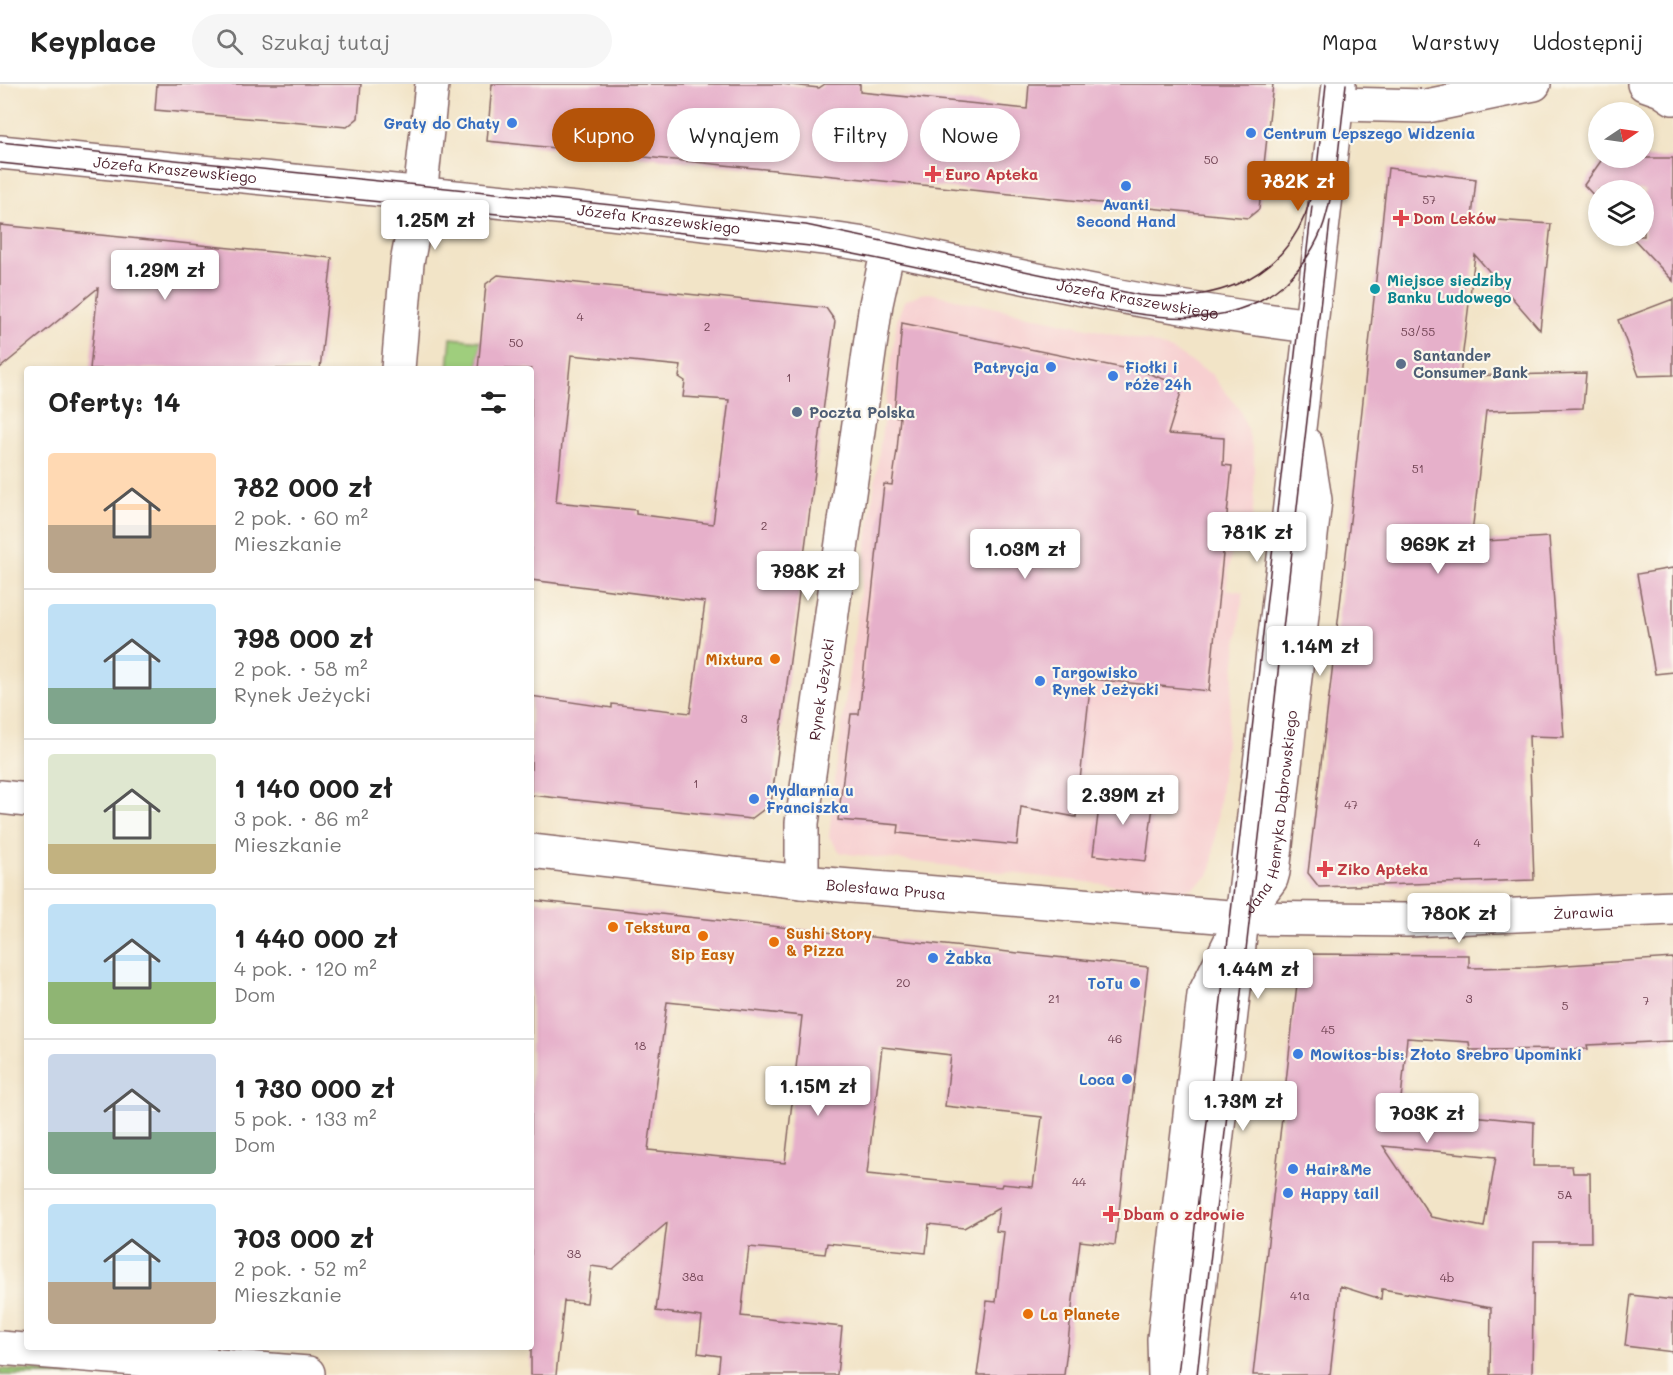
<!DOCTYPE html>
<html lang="pl">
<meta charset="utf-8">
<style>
body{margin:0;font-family:Mali,sans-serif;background:#f6f6f6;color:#222;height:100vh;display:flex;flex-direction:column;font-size:22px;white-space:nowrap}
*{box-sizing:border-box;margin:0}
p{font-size:20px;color:#767676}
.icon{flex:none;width:33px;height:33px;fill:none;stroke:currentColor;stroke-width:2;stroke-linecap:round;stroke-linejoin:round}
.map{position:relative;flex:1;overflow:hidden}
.side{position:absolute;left:24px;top:282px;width:510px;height:984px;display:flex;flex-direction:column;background:#fff;border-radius:6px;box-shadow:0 3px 9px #0003}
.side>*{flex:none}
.top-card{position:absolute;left:552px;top:24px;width:570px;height:54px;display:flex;gap:12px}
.needle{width:39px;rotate:77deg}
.tools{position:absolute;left:1588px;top:18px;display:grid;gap:12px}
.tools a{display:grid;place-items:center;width:66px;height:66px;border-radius:50%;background:#fff;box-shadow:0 3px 9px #0003;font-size:30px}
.price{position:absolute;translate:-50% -51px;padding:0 14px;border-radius:6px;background:#fff;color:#222;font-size:20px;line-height:39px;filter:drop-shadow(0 2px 3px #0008)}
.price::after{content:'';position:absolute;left:50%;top:36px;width:18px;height:14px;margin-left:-9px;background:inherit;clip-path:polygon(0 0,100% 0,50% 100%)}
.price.on{background:#b45309;color:#fff}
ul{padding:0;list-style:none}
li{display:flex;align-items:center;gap:18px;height:150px;padding:0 24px}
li+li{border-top:2px solid #e0e0e0}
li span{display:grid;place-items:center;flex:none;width:168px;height:120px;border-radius:6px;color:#555}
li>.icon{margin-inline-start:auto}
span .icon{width:72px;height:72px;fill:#fffc;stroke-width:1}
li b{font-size:26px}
h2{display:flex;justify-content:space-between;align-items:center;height:72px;padding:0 24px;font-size:26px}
.tag{padding:0 21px;border-radius:27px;background:#fff;box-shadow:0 3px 9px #0003;font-size:21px;line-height:54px}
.tag.on{background:#b45309;color:#fff}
header{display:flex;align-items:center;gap:36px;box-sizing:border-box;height:84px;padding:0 30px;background:#fff;border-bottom:2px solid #e0e0e0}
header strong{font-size:28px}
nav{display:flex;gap:33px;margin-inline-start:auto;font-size:21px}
.search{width:420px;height:54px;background:#f6f6f6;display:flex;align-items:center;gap:15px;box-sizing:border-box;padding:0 21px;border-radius:33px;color:#767676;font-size:22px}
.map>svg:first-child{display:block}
.built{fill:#f7cfd0}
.green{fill:#9fce7d;stroke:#747654;stroke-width:1.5}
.building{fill:#e6b0ca;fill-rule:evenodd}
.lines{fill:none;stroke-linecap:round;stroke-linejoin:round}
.street-casing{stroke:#856462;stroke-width:36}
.secondary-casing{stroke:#856462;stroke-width:36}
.street{stroke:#fff;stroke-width:33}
.secondary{stroke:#fff;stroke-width:33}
.tram{stroke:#4a1f2b;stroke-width:1.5}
.shop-dot{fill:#3f7fe0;stroke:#fbf7ec;stroke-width:2}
.health-dot{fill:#e0444e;stroke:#fbf7ec;stroke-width:2}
.culture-dot{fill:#0f9aa8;stroke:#fbf7ec;stroke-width:2}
.service-dot{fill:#5c6f8a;stroke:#fbf7ec;stroke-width:2}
.food-dot{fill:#e8710a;stroke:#fbf7ec;stroke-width:2}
.labels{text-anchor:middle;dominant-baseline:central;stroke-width:4.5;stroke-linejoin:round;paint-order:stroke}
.number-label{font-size:12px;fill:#714353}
.shop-label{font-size:15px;font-weight:bold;fill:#366cbe;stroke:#fbf7ec;text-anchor:start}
.street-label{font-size:15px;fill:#4a1f2b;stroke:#fbf7ec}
.health-label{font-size:15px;font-weight:bold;fill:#be3a42;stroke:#fbf7ec;text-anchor:start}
.culture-label{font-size:15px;font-weight:bold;fill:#0d838f;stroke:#fbf7ec;text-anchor:start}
.service-label{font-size:15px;font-weight:bold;fill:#4e5e75;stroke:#fbf7ec;text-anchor:start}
.food-label{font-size:15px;font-weight:bold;fill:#c56008;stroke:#fbf7ec;text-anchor:start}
</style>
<header>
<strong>Keyplace</strong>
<div class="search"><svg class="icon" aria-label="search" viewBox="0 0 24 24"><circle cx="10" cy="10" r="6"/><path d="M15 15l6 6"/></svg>Szukaj tutaj</div>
<nav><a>Mapa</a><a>Warstwy</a><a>Udostępnij</a></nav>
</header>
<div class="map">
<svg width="1673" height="1291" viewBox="0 0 1673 1291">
<rect width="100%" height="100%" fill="#fbf7ec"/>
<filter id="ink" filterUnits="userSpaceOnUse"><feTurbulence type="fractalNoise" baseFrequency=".0167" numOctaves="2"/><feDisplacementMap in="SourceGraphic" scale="12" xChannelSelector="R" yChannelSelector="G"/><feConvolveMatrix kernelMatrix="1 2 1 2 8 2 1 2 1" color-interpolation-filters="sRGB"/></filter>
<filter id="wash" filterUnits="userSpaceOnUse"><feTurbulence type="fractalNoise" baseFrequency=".008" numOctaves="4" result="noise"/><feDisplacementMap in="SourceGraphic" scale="24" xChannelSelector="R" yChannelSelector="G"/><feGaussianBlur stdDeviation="1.35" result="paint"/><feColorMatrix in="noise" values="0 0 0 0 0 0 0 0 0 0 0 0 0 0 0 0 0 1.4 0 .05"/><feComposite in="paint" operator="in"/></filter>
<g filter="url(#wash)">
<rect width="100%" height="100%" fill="#f2e4c7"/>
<!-- built -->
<path class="built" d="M 929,209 L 1150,258 L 1172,266 L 1211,290 L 1239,325 L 1248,347 L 1254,371 L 1254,415 L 1249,466 L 1232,464 L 1226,505 L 1243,508 L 1212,781 L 1209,791 L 1193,804 L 1184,807 L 1155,806 L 849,770 L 840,768 L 829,753 L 836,686 L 897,236 L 904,217 L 920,210 Z"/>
<!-- green -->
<path class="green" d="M 451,254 L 481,257 L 478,285 L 448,285 Z
M 0,1285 L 82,1291 L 0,1291 Z"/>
<g id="blocks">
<!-- building -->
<path class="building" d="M 157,0 L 361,0 L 358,34 L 347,43 L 155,26 Z
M 492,0 L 781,0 L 819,4 L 825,0 L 860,0 L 860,8 L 1027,25 L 1029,0 L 1273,0 L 1259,125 L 1248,134 L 487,57 Z
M 1603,74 L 1673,74 L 1673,197 L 1631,152 L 1644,152 L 1644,106 L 1599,106 L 1599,117 L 1584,101 Z
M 1388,84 L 1476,95 L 1472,134 L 1551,140 L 1540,246 L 1475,171 L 1460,292 L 1586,289 L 1583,324 L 1486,327 L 1471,458 L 1549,453 L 1564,653 L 1529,652 L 1534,796 L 1319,803 L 1308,789 L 1351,428 Z
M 0,141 L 332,174 L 320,285 L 90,285 L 98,204 L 0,284 Z
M 498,191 L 826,224 L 835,237 L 771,720 L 751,735 L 531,711 L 531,612 L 612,624 L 612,620 L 690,629 L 705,518 L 531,496 L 531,285 L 478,285 L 486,200 ZM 571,271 L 681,282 L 679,293 L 685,297 L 683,313 L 729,316 L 713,440 L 636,430 L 636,426 L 556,418 Z
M 1673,215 L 1673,291 L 1639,292 L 1618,236 Z
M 902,239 L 1147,289 L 1183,302 L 1168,350 L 1224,354 L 1223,381 L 1232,382 L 1209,607 L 1091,595 L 1076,733 L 1021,723 L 1017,761 L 898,749 L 899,741 L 838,736 L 851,630 L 859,630 L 884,400 L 892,401 L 897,366 L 900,333 L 894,332 Z
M 1673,484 L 1673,588 L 1655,590 L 1637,490 Z
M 1101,707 L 1154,714 L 1146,777 L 1093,771 Z
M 531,816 L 1148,883 L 1115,1161 L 1080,1157 L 1064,1291 L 977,1291 L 987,1217 L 996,1218 L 1004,1148 L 996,1147 L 999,1124 L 964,1144 L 929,1140 L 926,1169 L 827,1159 L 825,1170 L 749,1163 L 741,1232 L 842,1243 L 837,1291 L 718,1291 L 720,1272 L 698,1269 L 702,1233 L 656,1227 L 667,1139 L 613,1185 L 591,1182 L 587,1219 L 564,1217 L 556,1291 L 531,1291 ZM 667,918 L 802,932 L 785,1079 L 648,1066 ZM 882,963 L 951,971 L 945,1022 L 1042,1033 L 1033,1103 L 1002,1100 L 1001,1103 L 867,1090 Z
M 1312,870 L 1469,871 L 1469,884 L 1536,883 L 1673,874 L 1673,957 L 1587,961 L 1588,965 L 1470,966 L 1469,958 L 1407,954 L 1400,1025 L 1534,1038 L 1533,1082 L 1572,1082 L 1573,1089 L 1590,1089 L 1591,1158 L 1534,1158 L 1532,1291 L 1490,1291 L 1491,1224 L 1382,1205 L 1381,1215 L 1340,1202 L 1330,1291 L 1253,1291 L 1299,882 ZM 1383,1062 L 1496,1073 L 1484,1143 L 1431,1133 Z
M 1631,1211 L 1673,1216 L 1673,1268 L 1625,1262 Z"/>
</g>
</g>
<g filter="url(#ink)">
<use href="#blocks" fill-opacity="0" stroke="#856462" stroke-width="1.5"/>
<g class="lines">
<!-- street casing -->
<g class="street-casing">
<g id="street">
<path d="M 398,285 L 407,179 L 420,111 L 432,0"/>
<path d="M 0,713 L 27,716"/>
<path id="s1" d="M 531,767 L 802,798 L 1242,834 L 1407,836 L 1673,824"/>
<path id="s2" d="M 802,798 L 802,739 L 876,220 L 888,165"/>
<path d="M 0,1264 L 308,1289"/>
</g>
</g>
<!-- secondary casing -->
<g class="secondary-casing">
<g id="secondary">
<path d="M 1644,0 L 1661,6 L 1673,14"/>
<path d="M 1337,20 L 1427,22 L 1534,0"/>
<path id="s3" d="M 0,68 L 577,125 L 824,154 L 865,160 C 1013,191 1160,224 1311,242"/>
<path id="s4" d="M 1165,1291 L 1164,1255 L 1204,911 L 1242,834 L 1271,795 L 1273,788 L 1315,416 L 1306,360"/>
<path d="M 1189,1291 L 1339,0"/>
</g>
</g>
<!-- street -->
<use href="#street" class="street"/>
<!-- secondary -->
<use href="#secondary" class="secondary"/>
<!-- tram -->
<path class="tram" d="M 0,58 L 806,141 L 1139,211 C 1207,219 1276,201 1305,131 C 1312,114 1314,95 1318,77
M 0,79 L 810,162 C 888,175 964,194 1041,210 C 1120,226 1217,259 1285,199 C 1302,183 1317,161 1324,139 C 1330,120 1333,101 1337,81
M 1317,84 L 1326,0
M 1336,89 L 1346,0
M 1178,1291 L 1312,122
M 1197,1291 L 1330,137"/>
</g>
</g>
<!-- markers -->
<g class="shop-dot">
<circle cx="512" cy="39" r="6"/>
<circle cx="1251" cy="49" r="6"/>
<circle cx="1126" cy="102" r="6"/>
<circle cx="1051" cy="283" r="6"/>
<circle cx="1113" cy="292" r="6"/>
<circle cx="1040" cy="597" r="6"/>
<circle cx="754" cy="715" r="6"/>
<circle cx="933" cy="874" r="6"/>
<circle cx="1135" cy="899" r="6"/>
<circle cx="1298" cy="970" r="6"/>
<circle cx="1127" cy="995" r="6"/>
<circle cx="1293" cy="1085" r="6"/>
<circle cx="1288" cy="1109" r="6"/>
</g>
<g class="health-dot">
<path d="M930 81h6v6h6v6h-6v6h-6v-6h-6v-6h6z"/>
<path d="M1398 125h6v6h6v6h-6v6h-6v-6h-6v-6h6z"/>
<path d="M1322 776h6v6h6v6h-6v6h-6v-6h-6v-6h6z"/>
<path d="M1108 1121h6v6h6v6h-6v6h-6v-6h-6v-6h6z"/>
</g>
<circle class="culture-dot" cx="1375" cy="205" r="6"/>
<g class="service-dot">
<circle cx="1401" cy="280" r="6"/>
<circle cx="797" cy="328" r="6"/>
</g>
<g class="food-dot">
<circle cx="775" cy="575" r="6"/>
<circle cx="613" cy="843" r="6"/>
<circle cx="703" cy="852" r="6"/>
<circle cx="774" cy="858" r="6"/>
<circle cx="1028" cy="1230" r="6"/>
</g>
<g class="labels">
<!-- number labels -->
<g class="number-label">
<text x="1211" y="75">50</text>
<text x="1429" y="115">57</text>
<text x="580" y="232">4</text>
<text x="707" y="242">2</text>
<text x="1418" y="247">53/55</text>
<text x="516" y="258">50</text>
<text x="789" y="293">1</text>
<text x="1418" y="384">51</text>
<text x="764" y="441">2</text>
<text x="744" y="634">3</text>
<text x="696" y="699">1</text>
<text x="1351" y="720">47</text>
<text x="1477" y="758">4</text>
<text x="903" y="898">20</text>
<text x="1054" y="914">21</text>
<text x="1469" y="914">3</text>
<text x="1646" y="916">7</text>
<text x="1565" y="921">5</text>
<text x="1328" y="945">45</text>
<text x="1115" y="954">46</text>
<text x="640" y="961">18</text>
<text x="1079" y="1097">44</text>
<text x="1565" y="1110">5A</text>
<text x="574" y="1169">38</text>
<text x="693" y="1192">38a</text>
<text x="1447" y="1193">4b</text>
<text x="1300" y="1211">41a</text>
</g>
<!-- shop labels -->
<g class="shop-label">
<text x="500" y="39" text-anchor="end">Graty do Chaty</text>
<text x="1263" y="49">Centrum Lepszego Widzenia</text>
<text x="1126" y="120" text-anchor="middle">Avanti<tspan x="1126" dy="17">Second Hand</tspan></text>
<text x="1039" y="283" text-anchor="end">Patrycja</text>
<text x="1125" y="283">Fiołki i<tspan x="1125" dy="17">róże 24h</tspan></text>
<text x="1052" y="588">Targowisko<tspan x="1052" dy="17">Rynek Jeżycki</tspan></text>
<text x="766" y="706">Mydlarnia u<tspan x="766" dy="17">Franciszka</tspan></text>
<text x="945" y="874">Żabka</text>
<text x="1123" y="899" text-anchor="end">ToTu</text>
<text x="1310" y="970">Mowitos-bis: Złoto Srebro Upominki</text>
<text x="1115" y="995" text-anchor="end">Loca</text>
<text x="1305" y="1085">Hair&amp;Me</text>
<text x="1300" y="1109">Happy tail</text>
</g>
<!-- street labels -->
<g class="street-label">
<text stroke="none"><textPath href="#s3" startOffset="176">Józefa Kraszewskiego</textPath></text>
<text stroke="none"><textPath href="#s3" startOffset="662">Józefa Kraszewskiego</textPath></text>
<text stroke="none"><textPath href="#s3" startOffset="1148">Józefa Kraszewskiego</textPath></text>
<text stroke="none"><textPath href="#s2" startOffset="194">Rynek Jeżycki</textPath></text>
<text stroke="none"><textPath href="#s4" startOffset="582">Jana Henryka Dąbrowskiego</textPath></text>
<text stroke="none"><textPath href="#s1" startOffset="357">Bolesława Prusa</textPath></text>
<text stroke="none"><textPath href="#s1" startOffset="1056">Żurawia</textPath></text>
</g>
<!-- health labels -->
<g class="health-label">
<text x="945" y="90">Euro Apteka</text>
<text x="1413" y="134">Dom Leków</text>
<text x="1337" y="785">Ziko Apteka</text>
<text x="1123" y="1130">Dbam o zdrowie</text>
</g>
<!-- culture labels -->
<g class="culture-label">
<text x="1387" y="196">Miejsce siedziby<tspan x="1387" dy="17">Banku Ludowego</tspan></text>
</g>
<!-- service labels -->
<g class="service-label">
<text x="1413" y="271">Santander<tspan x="1413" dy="17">Consumer Bank</tspan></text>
<text x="809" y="328">Poczta Polska</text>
</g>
<!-- food labels -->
<g class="food-label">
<text x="763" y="575" text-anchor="end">Mixtura</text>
<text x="625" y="843">Tekstura</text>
<text x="786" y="849">Sushi Story<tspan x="786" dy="17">&amp; Pizza</tspan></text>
<text x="703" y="870" text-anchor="middle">Sip Easy</text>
<text x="1040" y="1230">La Planete</text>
</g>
</g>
</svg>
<div class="tools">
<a><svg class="needle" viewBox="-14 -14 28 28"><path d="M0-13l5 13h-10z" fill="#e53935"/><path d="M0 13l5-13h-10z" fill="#767676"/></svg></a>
<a><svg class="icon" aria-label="layers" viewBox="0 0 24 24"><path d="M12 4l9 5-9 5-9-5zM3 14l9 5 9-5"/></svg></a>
</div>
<b class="price on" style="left:1298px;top:128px">782K zł</b>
<b class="price" style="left:435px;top:167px">1.25M zł</b>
<b class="price" style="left:165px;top:217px">1.29M zł</b>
<b class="price" style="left:1257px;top:479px">781K zł</b>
<b class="price" style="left:1438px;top:491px">969K zł</b>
<b class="price" style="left:1025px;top:496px">1.03M zł</b>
<b class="price" style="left:808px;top:518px">798K zł</b>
<b class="price" style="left:1320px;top:593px">1.14M zł</b>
<b class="price" style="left:1123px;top:742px">2.39M zł</b>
<b class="price" style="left:1459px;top:860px">780K zł</b>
<b class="price" style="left:1258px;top:916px">1.44M zł</b>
<b class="price" style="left:818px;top:1033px">1.15M zł</b>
<b class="price" style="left:1243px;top:1048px">1.73M zł</b>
<b class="price" style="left:1427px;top:1060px">703K zł</b>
<div class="top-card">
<a class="tag on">Kupno</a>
<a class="tag">Wynajem</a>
<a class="tag">Filtry</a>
<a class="tag">Nowe</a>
</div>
<section class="side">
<h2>Oferty: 14<svg class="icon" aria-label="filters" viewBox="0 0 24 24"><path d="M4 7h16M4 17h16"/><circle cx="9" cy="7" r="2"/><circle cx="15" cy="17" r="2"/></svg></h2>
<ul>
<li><span style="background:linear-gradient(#ffd9b3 60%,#b9a48a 0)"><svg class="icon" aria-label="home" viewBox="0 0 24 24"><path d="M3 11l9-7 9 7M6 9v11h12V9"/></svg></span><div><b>782 000 zł</b><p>2 pok. · 60 m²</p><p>Mieszkanie</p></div></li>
<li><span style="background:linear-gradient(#bfe0f5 70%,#7fa58c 0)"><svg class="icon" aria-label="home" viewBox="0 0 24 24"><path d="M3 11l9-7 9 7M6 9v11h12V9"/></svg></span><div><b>798 000 zł</b><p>2 pok. · 58 m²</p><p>Rynek Jeżycki</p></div></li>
<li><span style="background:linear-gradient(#dfe7d0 75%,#c2b280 0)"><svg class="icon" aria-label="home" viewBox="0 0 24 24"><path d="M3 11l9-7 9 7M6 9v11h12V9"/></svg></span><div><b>1 140 000 zł</b><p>3 pok. · 86 m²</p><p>Mieszkanie</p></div></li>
<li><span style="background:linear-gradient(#bfe0f5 65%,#8fb573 0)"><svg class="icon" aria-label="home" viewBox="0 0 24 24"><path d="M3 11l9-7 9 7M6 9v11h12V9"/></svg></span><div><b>1 440 000 zł</b><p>4 pok. · 120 m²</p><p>Dom</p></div></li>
<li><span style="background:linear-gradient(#c9d6e8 65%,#7fa58c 0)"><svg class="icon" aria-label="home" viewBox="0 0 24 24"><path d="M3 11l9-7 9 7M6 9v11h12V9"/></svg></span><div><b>1 730 000 zł</b><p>5 pok. · 133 m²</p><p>Dom</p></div></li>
<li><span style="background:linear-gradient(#bfe0f5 65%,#b9a48a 0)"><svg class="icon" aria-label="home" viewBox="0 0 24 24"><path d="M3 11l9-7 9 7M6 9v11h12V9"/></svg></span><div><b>703 000 zł</b><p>2 pok. · 52 m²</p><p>Mieszkanie</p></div></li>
</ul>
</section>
</div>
